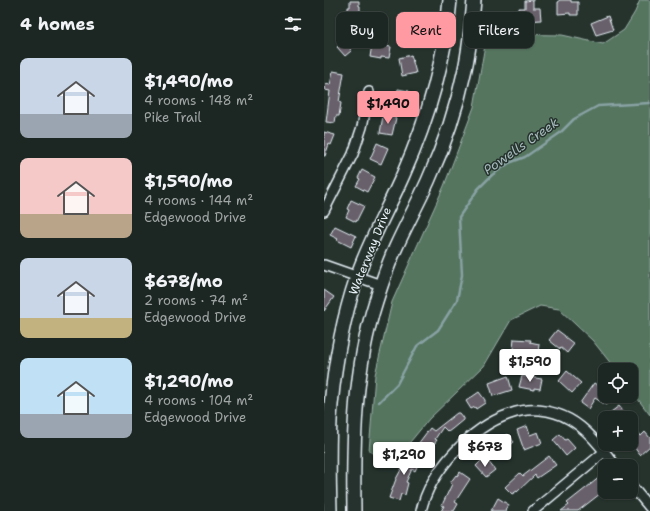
<!DOCTYPE html>
<meta charset="utf-8">
<style>
body{margin:0;font-family:"Shantell Sans",sans-serif;background:#252e2a;color:#f1f3f6;height:100vh;display:flex;flex-direction:column;font-size:15px;white-space:nowrap}
*{box-sizing:border-box;margin:0}
p{font-size:13px;color:#a0a5a5}
.icon{flex:none;width:22px;height:22px;fill:none;stroke:currentColor;stroke-width:2;stroke-linecap:round;stroke-linejoin:round}
.map{position:relative;flex:1;overflow:hidden}
.panel{display:flex;flex-direction:column;background:#1c2622;width:324px}
.panel>*{flex:none}
.hud{position:absolute;left:12px;top:12px;width:254px;height:36px;display:flex;gap:8px}
.fabs{position:absolute;left:274px;top:363px;display:grid;gap:8px}
.fabs a{display:grid;place-items:center;width:40px;height:40px;border-radius:8px;background:#1c2622;box-shadow:0 1px 3px #0004,0 0 0 1px #3a4340;font-size:20px}
.price{position:absolute;translate:-50% -34px;padding:0 9px;border-radius:4px;background:#fff;color:#222;font-size:13px;line-height:26px;filter:drop-shadow(0 1px 2px #0008)}
.price::after{content:'';position:absolute;left:50%;top:24px;width:12px;height:9px;margin-left:-6px;background:inherit;clip-path:polygon(0 0,100% 0,50% 100%)}
.price.current{background:#ff9aa2;color:#111}
ul{padding:0;list-style:none}
li{display:flex;align-items:center;gap:12px;height:100px;padding:0 20px}
li span{display:grid;place-items:center;flex:none;width:112px;height:80px;border-radius:8px;color:#555}
li>.icon{margin-inline-start:auto}
span .icon{width:48px;height:48px;fill:#fffc;stroke-width:1}
li b{font-size:17px}
h2{display:flex;justify-content:space-between;align-items:center;height:48px;padding:0 20px;font-size:17px}
.pill{padding:0 14px;border-radius:8px;background:#1c2622;box-shadow:0 1px 3px #0004,0 0 0 1px #3a4340;font-size:14px;line-height:36px}
.pill.current{background:#ff9aa2;color:#111}
main{display:flex;flex:1;min-height:0}
.map>svg:first-child{display:block}
.green{fill:#54745e;stroke:#9eb2ab}
.lines{fill:none;stroke-linecap:round;stroke-linejoin:round}
.stream{stroke:#89a2a4;stroke-width:2.5}
.building{fill:#67616a;stroke:#e8f1f8}
.street-casing{stroke:#e8f1f8;stroke-width:12}
.secondary-casing{stroke:#e8f1f8;stroke-width:16}
.street{stroke:#26332d;stroke-width:9}
.secondary{stroke:#26332d;stroke-width:13}
.labels{text-anchor:middle;dominant-baseline:central;stroke-width:3;stroke-linejoin:round;paint-order:stroke}
.street-label{font-size:12px;fill:#e8f1f8;stroke:#26332d}
.water-label{font-size:13px;font-style:italic;fill:#a8bcc0;stroke:#26332d}
</style>
<main>
<section class="panel">
<h2>4 homes<svg class="icon" aria-label="filters" viewBox="0 0 24 24"><path d="M4 7h16M4 17h16"/><circle cx="9" cy="7" r="2"/><circle cx="15" cy="17" r="2"/></svg></h2>
<ul>
<li><span style="background:linear-gradient(#c9d6e8 70%,#9aa5b1 0)"><svg class="icon" aria-label="home" viewBox="0 0 24 24"><path d="M3 11l9-7 9 7M6 9v11h12V9"/></svg></span><div><b>$1,490/mo</b><p>4 rooms · 148 m²</p><p>Pike Trail</p></div></li>
<li><span style="background:linear-gradient(#f6c9c9 70%,#b9a48a 0)"><svg class="icon" aria-label="home" viewBox="0 0 24 24"><path d="M3 11l9-7 9 7M6 9v11h12V9"/></svg></span><div><b>$1,590/mo</b><p>4 rooms · 144 m²</p><p>Edgewood Drive</p></div></li>
<li><span style="background:linear-gradient(#c9d6e8 75%,#c2b280 0)"><svg class="icon" aria-label="home" viewBox="0 0 24 24"><path d="M3 11l9-7 9 7M6 9v11h12V9"/></svg></span><div><b>$678/mo</b><p>2 rooms · 74 m²</p><p>Edgewood Drive</p></div></li>
<li><span style="background:linear-gradient(#bfe0f5 70%,#9aa5b1 0)"><svg class="icon" aria-label="home" viewBox="0 0 24 24"><path d="M3 11l9-7 9 7M6 9v11h12V9"/></svg></span><div><b>$1,290/mo</b><p>4 rooms · 104 m²</p><p>Edgewood Drive</p></div></li>
</ul>
</section>
<div class="map">
<svg width="326" height="511" viewBox="0 0 326 511">
<rect width="100%" height="100%" fill="#26332d"/>
<filter id="ink" filterUnits="userSpaceOnUse"><feTurbulence type="fractalNoise" baseFrequency=".025" numOctaves="2"/><feDisplacementMap in="SourceGraphic" scale="8" xChannelSelector="R" yChannelSelector="G"/><feConvolveMatrix kernelMatrix="1 2 1 2 8 2 1 2 1" color-interpolation-filters="sRGB"/></filter>
<g filter="url(#ink)">
<!-- green -->
<path class="green" d="M 316,0 L 326,0 L 326,415 L 307,390 L 307,370 L 292,370 L 269,341 L 235,309 L 216,306 L 187,320 L 160,366 L 105,419 L 68,464 L 45,451 L 51,375 L 68,302 L 120,186 L 150,107 L 163,34 L 238,35 L 279,44 L 300,30 L 311,12 Z"/>
<g class="lines">
<!-- stream -->
<path class="stream" d="M 55,402 L 73,384 L 93,346 L 114,330 L 133,300 L 138,275 L 135,217 L 154,189 L 168,175 L 185,163 L 201,157 L 236,133 L 250,119 L 274,106 L 326,103"/>
</g>
<!-- building -->
<path class="building" d="M 209,0 L 209,8 L 216,8 L 217,20 L 203,21 L 203,18 L 196,18 L 195,8 L 201,8 L 201,1 Z
M 235,0 L 247,0 L 247,2 L 254,2 L 254,15 L 246,15 L 246,13 L 234,14 L 234,2 L 235,2 Z
M 26,1 L 35,1 L 35,6 L 36,6 L 36,22 L 24,22 L 24,7 L 26,7 Z
M 284,16 L 289,30 L 272,35 L 267,23 Z
M 27,34 L 34,42 L 26,49 L 27,51 L 21,56 L 13,47 Z
M 48,44 L 67,47 L 65,58 L 57,57 L 57,59 L 46,57 Z
M 87,55 L 92,73 L 78,76 L 75,58 Z
M 9,71 L 20,73 L 15,102 L 17,103 L 15,116 L 12,116 L 11,123 L 2,122 L 6,91 L 1,90 L 2,84 L 6,85 Z
M 74,89 L 85,91 L 84,94 L 86,94 L 84,107 L 73,105 L 74,98 L 72,97 Z
M 59,116 L 72,118 L 68,135 L 56,133 Z
M 0,132 L 11,135 L 7,145 L 5,144 L 1,156 L 0,156 Z
M 53,143 L 64,148 L 57,164 L 46,159 Z
M 38,170 L 51,177 L 43,192 L 32,186 L 36,179 L 34,178 Z
M 27,200 L 40,206 L 32,222 L 22,217 L 25,210 L 23,209 Z
M 11,226 L 32,236 L 27,247 L 13,240 L 14,239 L 6,235 Z
M 0,290 L 10,297 L 0,311 Z
M 233,330 L 241,336 L 241,337 L 250,344 L 243,353 L 236,347 L 236,349 L 225,340 Z
M 190,339 L 207,340 L 206,342 L 215,344 L 214,353 L 189,349 Z
M 243,371 L 257,383 L 248,393 L 235,381 Z
M 184,376 L 188,390 L 169,396 L 165,383 Z
M 198,376 L 218,379 L 216,389 L 210,388 L 210,390 L 195,387 Z
M 270,383 L 281,390 L 281,396 L 288,396 L 282,405 L 271,398 L 264,409 L 256,403 Z
M 155,392 L 161,400 L 161,403 L 152,409 L 151,407 L 147,409 L 142,401 Z
M 295,406 L 302,415 L 305,418 L 292,418 L 287,412 Z
M 133,413 L 135,413 L 139,418 L 139,420 L 128,429 L 124,432 L 119,427 L 111,439 L 113,440 L 104,452 L 94,444 L 106,428 L 110,431 Z
M 307,423 L 317,436 L 321,432 L 326,438 L 326,446 L 316,455 L 307,443 Z
M 203,426 L 206,435 L 214,432 L 218,443 L 200,450 L 193,430 Z
M 183,434 L 190,442 L 175,455 L 168,447 Z
M 236,434 L 241,440 L 243,439 L 251,448 L 242,456 L 229,440 Z
M 81,451 L 97,458 L 91,471 L 88,469 L 82,482 L 84,483 L 81,495 L 77,494 L 75,501 L 65,498 L 72,479 L 79,466 L 78,465 L 81,458 L 78,456 Z
M 225,456 L 232,465 L 213,478 L 211,475 L 193,492 L 193,491 L 188,494 L 181,487 L 196,473 L 199,476 Z
M 160,458 L 163,461 L 164,461 L 171,470 L 162,477 L 152,466 Z
M 136,472 L 146,479 L 131,502 L 134,504 L 130,511 L 117,511 L 120,506 L 118,505 L 128,484 L 126,483 L 132,475 L 133,476 Z
M 281,473 L 281,490 L 254,511 L 237,511 L 245,505 L 243,503 Z
M 174,498 L 185,505 L 181,511 L 167,511 Z"/>
<g class="lines">
<!-- street casing -->
<g class="street-casing">
<path id="street" d="M 0,211 L 29,154 L 38,127 L 45,92
M 0,265 L 57,285
M 307,485 L 326,508
M 97,511 C 106,471 147,427 186,414 C 205,407 227,409 245,419 C 265,430 278,449 292,466
M 209,511 L 280,452"/>
</g>
<!-- secondary casing -->
<g class="secondary-casing">
<path id="secondary" d="M 6,511 C 5,476 4,440 7,405 C 11,362 19,318 33,277 C 45,242 64,209 79,175 C 104,119 121,61 126,0
M 30,511 C 29,440 30,369 52,301 C 58,282 64,264 72,247 C 82,225 94,203 104,181 C 120,146 133,107 141,69 C 146,46 148,23 150,0"/>
</g>
<!-- street -->
<use href="#street" class="street"/>
<!-- secondary -->
<use href="#secondary" class="secondary"/>
</g>
</g>
<g class="labels">
<!-- street labels -->
<g class="street-label">
<text transform="translate(46 251) rotate(-68)">Waterway Drive</text>
</g>
<!-- water labels -->
<g class="water-label">
<text transform="translate(197 146) rotate(-35)">Powells Creek</text>
</g>
</g>
</svg>
<div class="fabs">
<a><svg class="icon" aria-label="locate" viewBox="0 0 24 24"><circle cx="12" cy="12" r="6"/><path d="M12 2v4M12 18v4M2 12h4M18 12h4"/></svg></a>
<a>+</a>
<a>−</a>
</div>
<b class="price current" style="left:64px;top:125px">$1,490</b>
<b class="price" style="left:206px;top:383px">$1,590</b>
<b class="price" style="left:161px;top:468px">$678</b>
<b class="price" style="left:80px;top:476px">$1,290</b>
<div class="hud">
<a class="pill">Buy</a>
<a class="pill current">Rent</a>
<a class="pill">Filters</a>
</div>
</div>
</main>
